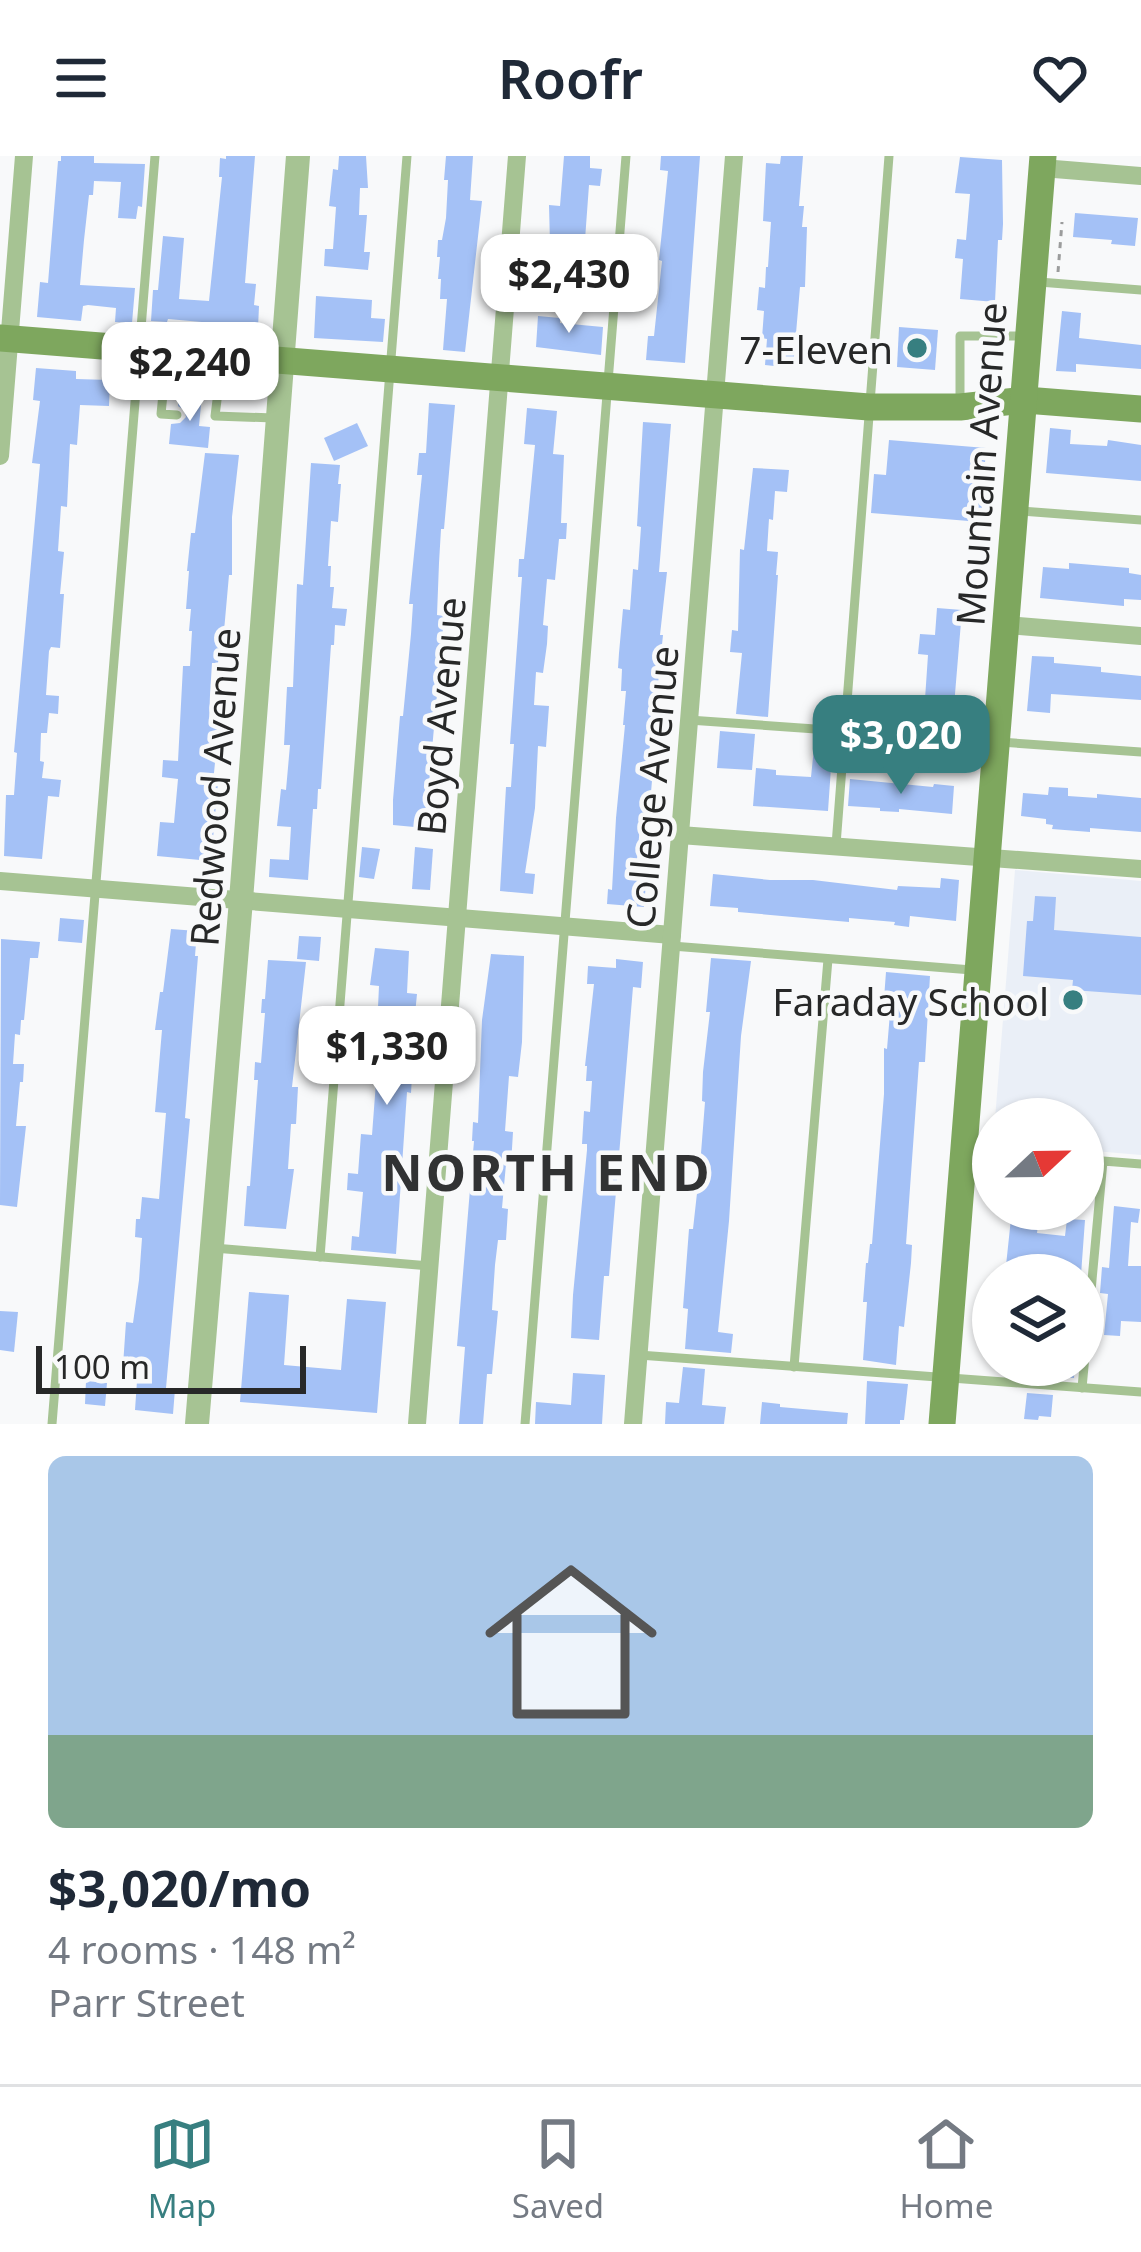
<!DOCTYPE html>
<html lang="en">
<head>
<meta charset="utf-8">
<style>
	body { margin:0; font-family:"Noto Sans",sans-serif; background:#f6f6f7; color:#1f2937; height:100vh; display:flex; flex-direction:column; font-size:45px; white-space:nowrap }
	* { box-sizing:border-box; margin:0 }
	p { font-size:39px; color:#747a83 }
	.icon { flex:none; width:66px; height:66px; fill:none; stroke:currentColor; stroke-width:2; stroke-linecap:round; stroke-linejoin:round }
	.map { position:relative; height:1268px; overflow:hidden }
	.sheet { display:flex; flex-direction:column; background:#fff; flex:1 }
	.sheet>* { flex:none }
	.needle { width:78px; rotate:68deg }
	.fabs { position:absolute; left:972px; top:942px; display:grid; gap:24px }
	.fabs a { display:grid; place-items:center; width:132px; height:132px; border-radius:50%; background:#fff; box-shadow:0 3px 9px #0004; font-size:60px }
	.scale { position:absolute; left:36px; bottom:30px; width:270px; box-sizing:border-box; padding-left:12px; border:6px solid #272828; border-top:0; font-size:33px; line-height:42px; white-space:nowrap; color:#272828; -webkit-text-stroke:9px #f8f9fa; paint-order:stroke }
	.price { position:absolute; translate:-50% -102px; padding:0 27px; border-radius:24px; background:#fff; color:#222; font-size:39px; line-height:78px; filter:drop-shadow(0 3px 6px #0008) }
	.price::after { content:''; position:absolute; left:50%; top:72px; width:36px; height:27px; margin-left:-18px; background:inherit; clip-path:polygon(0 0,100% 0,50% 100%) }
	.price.selected { background:#377f80; color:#fff }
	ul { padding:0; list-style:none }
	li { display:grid; align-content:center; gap:24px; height:636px; padding:0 48px }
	li span { display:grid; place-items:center; height:372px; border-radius:18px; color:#555 }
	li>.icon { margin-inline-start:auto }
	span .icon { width:216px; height:216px; fill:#fffc; stroke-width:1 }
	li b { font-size:51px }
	header { display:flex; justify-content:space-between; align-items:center; height:156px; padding:0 48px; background:#fff; font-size:54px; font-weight:600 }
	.dock { display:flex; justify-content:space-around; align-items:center; height:168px; border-top:3px solid #e0e1e3; background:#fff; font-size:33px; color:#747a83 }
	.dock a { display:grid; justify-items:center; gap:6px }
	.dock .selected { color:#377f80 }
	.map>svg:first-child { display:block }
	.built { fill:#eaeff7 }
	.building { fill:#a4c1f6 }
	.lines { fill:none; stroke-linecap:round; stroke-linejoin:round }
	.path { stroke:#9b9c9c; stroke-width:3; stroke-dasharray:6 6; stroke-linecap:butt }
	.service { stroke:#a6c393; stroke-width:9 }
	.minor { stroke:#a6c393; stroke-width:18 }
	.tertiary { stroke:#a6c393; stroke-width:24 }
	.secondary { stroke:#7ea75e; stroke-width:27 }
	.poi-dot { fill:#377f80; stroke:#f8f9fa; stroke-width:4.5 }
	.labels { text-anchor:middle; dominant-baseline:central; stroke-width:9; stroke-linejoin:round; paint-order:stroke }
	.poi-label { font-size:39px; fill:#272828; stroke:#f8f9fa; text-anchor:end }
	.street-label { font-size:39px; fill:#272828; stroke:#f8f9fa }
	.district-label { font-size:51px; font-weight:bold; letter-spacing:3px; fill:#313233; stroke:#f8f9fa }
</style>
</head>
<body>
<header><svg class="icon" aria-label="menu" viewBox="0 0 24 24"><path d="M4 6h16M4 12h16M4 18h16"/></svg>Roofr<svg class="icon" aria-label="heart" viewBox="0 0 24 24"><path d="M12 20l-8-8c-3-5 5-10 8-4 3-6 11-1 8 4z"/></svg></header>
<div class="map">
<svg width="1141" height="1268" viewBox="0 0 1141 1268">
	<rect width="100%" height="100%" fill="#f8f9fa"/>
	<!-- built -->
	<polygon class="built" points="1015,714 1141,725 1141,999 1083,994 1083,963 995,963"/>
	<!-- building -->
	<g class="building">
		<polygon points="61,0 94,0 94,7 145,8 142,51 138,50 136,63 118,62 121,26 94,25 93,39 89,39 84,84 80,129 135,132 132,167 115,166 116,152 88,149 83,150 81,165 37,161 40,126 48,127 58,5 61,5"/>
		<polygon points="226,0 255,0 245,127 256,128 254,149 259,150 258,172 254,177 212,173 213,167 168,163 167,166 151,165 153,134 158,134 163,80 184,82 179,143 209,145 222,21 219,21 220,2 226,3"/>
		<polygon points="339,0 366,0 368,32 360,32 359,59 367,59 364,96 370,96 368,114 324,110 325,93 333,93 336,51 329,50 333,13 338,14"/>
		<polygon points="446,0 473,0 470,44 482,45 465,196 443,194 447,143 440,143 441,123 438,123 440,101 437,101 438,84 442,84 446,62 448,24 444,24"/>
		<polygon points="564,0 590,0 590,12 602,13 600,30 589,29 583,111 578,111 576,137 552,135 556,88 550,88 549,49 560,50"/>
		<polygon points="661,0 700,0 685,207 646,204 648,180 654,180 662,105 659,104 668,15 660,14"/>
		<polygon points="781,0 803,0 799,50 804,50 802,71 807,71 805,131 800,131 793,212 765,209 767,183 762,182 764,155 757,154 759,131 765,132 766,111 768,111 771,66 763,65 766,7 780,8"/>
		<polygon points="960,1 1002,4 1003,68 1002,84 998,84 995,146 960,143 963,103 955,102 957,83 966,84 970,38 955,37"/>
		<polygon points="1075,57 1138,62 1135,90 1111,88 1112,84 1073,81"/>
		<polygon points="316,140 372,144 371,162 385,163 383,186 314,182"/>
		<polygon points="1062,155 1081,157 1079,182 1141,189 1141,213 1076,208 1076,216 1056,215"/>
		<polygon points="538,160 560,162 560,167 603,171 601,199 536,191"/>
		<polygon points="899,171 938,174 935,214 897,211"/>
		<polygon points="36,212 76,215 76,223 110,224 109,250 80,249 77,289 70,288 67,351 61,350 58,395 64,396 60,438 64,438 60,492 51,491 49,495 46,539 59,540 58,558 49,557 47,577 41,577 40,605 44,606 42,622 61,624 59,641 48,640 42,703 4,700 6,639 14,639 17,597 14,596 40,308 32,307 40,245 33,244"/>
		<polygon points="179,238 202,239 199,270 210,271 208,292 169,288 171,268 180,267 186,261 184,254 178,250"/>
		<polygon points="429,247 455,249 444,373 441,373 439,407 437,459 444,460 425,672 393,669 393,644 400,560 403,560 411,478 413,448 409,448 422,319 417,319 419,297 426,297"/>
		<polygon points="527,252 557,255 553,298 564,299 561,367 567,367 566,383 559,383 555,424 547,423 543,469 548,470 547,488 543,517 536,516 534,549 549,550 546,591 538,590 535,652 525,717 535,718 533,738 500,735 506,631 511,631 514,588 510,588 522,421 518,421 519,403 524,403 526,383 535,289 524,288"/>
		<polygon points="643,266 671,268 659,416 667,416 660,479 663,479 657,538 654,538 649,600 654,601 649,660 641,659 637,703 637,710 643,711 642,726 646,727 644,751 607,748 608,733 612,734 616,662 625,569 623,569 626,535 621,535 622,513 618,512 619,497 623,453 630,454 633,413 638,414 641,371 637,370"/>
		<polygon points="357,267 368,290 334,305 324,282"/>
		<polygon points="1050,272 1071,274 1070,288 1107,290 1108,284 1141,289 1141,325 1046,317"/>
		<polygon points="889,284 986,292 981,366 871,357 874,318 886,319"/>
		<polygon points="205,297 239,299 232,361 232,419 229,419 224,475 221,475 218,507 212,507 210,539 209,565 219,566 213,627 218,627 211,705 157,700 160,666 174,667 178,623 162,621 163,604 178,605 183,510 190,510 192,475 189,475 191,453 186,453 189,415 187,415 191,377 195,377"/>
		<polygon points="311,307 340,309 338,328 341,328 338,366 331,365 328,410 331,410 330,431 334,431 332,452 347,453 345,470 335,469 334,489 331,489 321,633 318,633 317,653 313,653 308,724 269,721 270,703 289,704 291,671 277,670 281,633 286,634 290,589 284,589 287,531 293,531 297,428 303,429"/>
		<polygon points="753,312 789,314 787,336 775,335 773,364 769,363 767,395 778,396 776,419 778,419 768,561 736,558 742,497 730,496 732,474 738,475 740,393 744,394"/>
		<polygon points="1069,407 1129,412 1129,417 1141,419 1141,444 1124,443 1124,450 1040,442 1043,411 1069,413"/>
		<polygon points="937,452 962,454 952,574 918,571 920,543 925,543 928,499 918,498 920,478 935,479"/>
		<polygon points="1032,500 1054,501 1054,507 1101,511 1101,516 1141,520 1141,544 1051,538 1050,557 1027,555"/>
		<polygon points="720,575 755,578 752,614 717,612"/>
		<polygon points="815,582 833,583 828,655 753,650 756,612 776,614 776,619 811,621"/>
		<polygon points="850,623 933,631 934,628 954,630 952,658 899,653 899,656 880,655 880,652 848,650"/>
		<polygon points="1049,631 1068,632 1068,640 1097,642 1097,638 1141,642 1141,676 1090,672 1090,676 1052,673 1053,669 1046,668 1046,663 1021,660 1023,637 1048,639"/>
		<polygon points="362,691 380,693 374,723 359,721"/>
		<polygon points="415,691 433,693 430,734 412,733"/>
		<polygon points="713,718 770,724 813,724 897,734 898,730 940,732 941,722 959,724 956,765 910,760 909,771 894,769 895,766 849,762 849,766 738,756 738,752 710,750"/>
		<polygon points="1035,740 1056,741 1054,774 1141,781 1141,839 1072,834 1073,824 1023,820 1027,765 1033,765"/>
		<polygon points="60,762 84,764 82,787 58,785"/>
		<polygon points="171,773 197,775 195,800 198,800 185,962 190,963 166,1232 175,1233 173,1258 135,1254 137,1225 122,1224 126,1166 133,1167 139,1124 142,1082 135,1081 136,1063 140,1063 142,1041 159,1043 166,957 155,956 162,874 155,874 160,836 163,836"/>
		<polygon points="299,780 321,781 319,805 297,803"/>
		<polygon points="1,783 40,786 38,802 30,802 24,864 21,864 20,879 15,878 13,908 24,908 23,926 20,926 16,970 26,970 17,1051 0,1049"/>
		<polygon points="375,792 409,795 407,837 417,838 409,919 412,920 411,937 407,936 396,1098 351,1094 352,1080 359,1081 363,1036 347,1034 348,1017 358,1018 361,978 372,979 380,873 377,873 379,830 370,829"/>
		<polygon points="491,798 524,800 522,886 518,921 509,920 505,975 513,976 511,1009 506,1008 502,1052 508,1053 506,1084 498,1084 495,1109 492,1154 498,1155 492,1218 487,1218 483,1268 459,1268 465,1191 457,1190 474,985 472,985 473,966 478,967 482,864"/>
		<polygon points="711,802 751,805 741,880 729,1065 718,1176 733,1178 731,1197 685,1193 688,1153 683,1152 689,1073 693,1073 700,1010 705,946 702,945 703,916 710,856 706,856"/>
		<polygon points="616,803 643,806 641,832 633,831 609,1120 604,1120 599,1184 571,1182 573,1139 587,994 587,988 582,988 584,955 590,956 592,925 586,925 587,910 585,910 594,828 587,828 588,810 616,812"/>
		<polygon points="268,804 306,806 292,931 298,931 296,968 291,968 288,1013 294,1013 286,1073 244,1070 247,1030 250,1030 258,924 254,924 255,906 261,907 265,857 261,857 262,843 265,843"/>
		<polygon points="886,816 930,820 925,906 919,906 906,1088 912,1089 911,1107 904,1171 899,1170 896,1209 863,1204 867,1146 863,1146 866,1107 868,1107 870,1088 872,1088 884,938 884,892 887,893 890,857 883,856"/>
		<polygon points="1114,1050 1140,1053 1138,1067 1131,1066 1128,1110 1141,1110 1141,1166 1121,1165 1120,1180 1104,1179 1108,1138 1100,1137 1102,1111 1109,1112"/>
		<polygon points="1012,1053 1040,1053 1037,1077 1065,1080 1067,1063 1085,1064 1081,1119 1005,1119"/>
		<polygon points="249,1136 289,1139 284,1209 341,1214 347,1143 386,1146 377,1257 240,1246"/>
		<polygon points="0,1155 18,1156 14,1196 0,1194"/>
		<polygon points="1016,1209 1075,1209 1074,1222 1016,1218"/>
		<polygon points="683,1211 705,1213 702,1249 726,1251 724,1268 665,1268 666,1246 679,1247"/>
		<polygon points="573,1217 605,1219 602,1268 535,1268 536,1246 571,1249"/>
		<polygon points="86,1225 107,1227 105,1250 85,1248"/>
		<polygon points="867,1225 908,1228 904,1264 900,1264 900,1268 865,1268"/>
		<polygon points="1027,1237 1053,1239 1051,1261 1039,1260 1038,1264 1024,1263"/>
		<polygon points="762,1246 780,1248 780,1251 848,1257 847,1268 760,1268"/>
	</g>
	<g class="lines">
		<!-- path -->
		<polyline class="path" points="1058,116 1062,66"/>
		<!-- service -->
		<g class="service">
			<polyline points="1039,126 1141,134"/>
			<polyline points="222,204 215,260 274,262"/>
			<polyline points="137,226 219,231"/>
			<polyline points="164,228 161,258 177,259"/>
			<polyline points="960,249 960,180 1024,180"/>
			<polyline points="1021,355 1141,364"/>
			<polyline points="689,564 1141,596"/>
			<polyline points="836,689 889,0"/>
			<polyline points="672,790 972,814"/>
			<polyline points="214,1092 430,1110"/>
			<polyline points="320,1101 407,0"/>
			<polyline points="639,1199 1141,1236"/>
			<polyline points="794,1211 828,803"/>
			<polyline points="1082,1232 1103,1005 1141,1008"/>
			<polyline points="52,1268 155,0"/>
			<polyline points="525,1268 626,0"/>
		</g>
		<!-- minor -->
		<g class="minor">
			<polyline points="1042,12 1141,20"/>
			<polyline points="0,300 24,0"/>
			<polyline points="1007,469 1141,480"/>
			<polyline points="680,679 1141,713"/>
			<polyline points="0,725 672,779"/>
			<polyline points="417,1268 517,0"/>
			<polyline points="633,1268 734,0"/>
		</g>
		<!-- tertiary -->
		<polyline class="tertiary" points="197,1268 241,744 298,0"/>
		<!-- secondary -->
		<g class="secondary">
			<polyline points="0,182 869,251 960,251 1025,244 1141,253"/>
			<polyline points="942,1268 1043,0"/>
		</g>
	</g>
	<!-- markers -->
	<g class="poi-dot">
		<circle cx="917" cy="192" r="12"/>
		<circle cx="1073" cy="844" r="12"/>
	</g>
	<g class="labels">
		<!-- poi labels -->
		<g class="poi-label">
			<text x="893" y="192">7-Eleven</text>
			<text x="1049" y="844">Faraday School</text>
		</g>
		<!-- street labels -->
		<g class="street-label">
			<text transform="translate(980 308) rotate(-86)">Mountain Avenue</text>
			<text transform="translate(440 560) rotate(-85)">Boyd Avenue</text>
			<text transform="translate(214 631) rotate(-86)">Redwood Avenue</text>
			<text transform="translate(651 631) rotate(-85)">College Avenue</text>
		</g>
		<!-- district labels -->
		<g class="district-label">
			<text x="547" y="1015">NORTH END</text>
		</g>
	</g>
</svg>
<div class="fabs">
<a><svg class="needle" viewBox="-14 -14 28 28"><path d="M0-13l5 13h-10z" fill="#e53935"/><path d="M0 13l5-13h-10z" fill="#747a83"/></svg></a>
<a><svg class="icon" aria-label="layers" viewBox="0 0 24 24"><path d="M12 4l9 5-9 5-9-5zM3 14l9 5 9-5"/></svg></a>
</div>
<div class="scale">100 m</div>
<b class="price" style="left:569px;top:180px">$2,430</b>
<b class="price" style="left:190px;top:268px">$2,240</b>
<b class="price selected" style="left:901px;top:641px">$3,020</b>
<b class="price" style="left:387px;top:952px">$1,330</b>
</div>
<section class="sheet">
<ul>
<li><span style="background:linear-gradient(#a9c7e8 75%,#7fa58c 0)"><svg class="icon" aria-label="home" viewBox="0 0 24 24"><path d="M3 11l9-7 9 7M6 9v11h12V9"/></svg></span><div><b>$3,020/mo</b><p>4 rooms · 148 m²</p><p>Parr Street</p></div></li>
</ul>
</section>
<nav class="dock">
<a class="selected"><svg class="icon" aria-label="map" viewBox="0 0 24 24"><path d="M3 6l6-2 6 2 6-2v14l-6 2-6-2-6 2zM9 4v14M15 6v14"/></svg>Map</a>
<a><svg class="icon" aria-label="saved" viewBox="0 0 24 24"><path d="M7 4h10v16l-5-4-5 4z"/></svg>Saved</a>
<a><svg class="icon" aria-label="home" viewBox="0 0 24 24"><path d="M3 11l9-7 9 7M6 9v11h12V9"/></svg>Home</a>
</nav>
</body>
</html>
